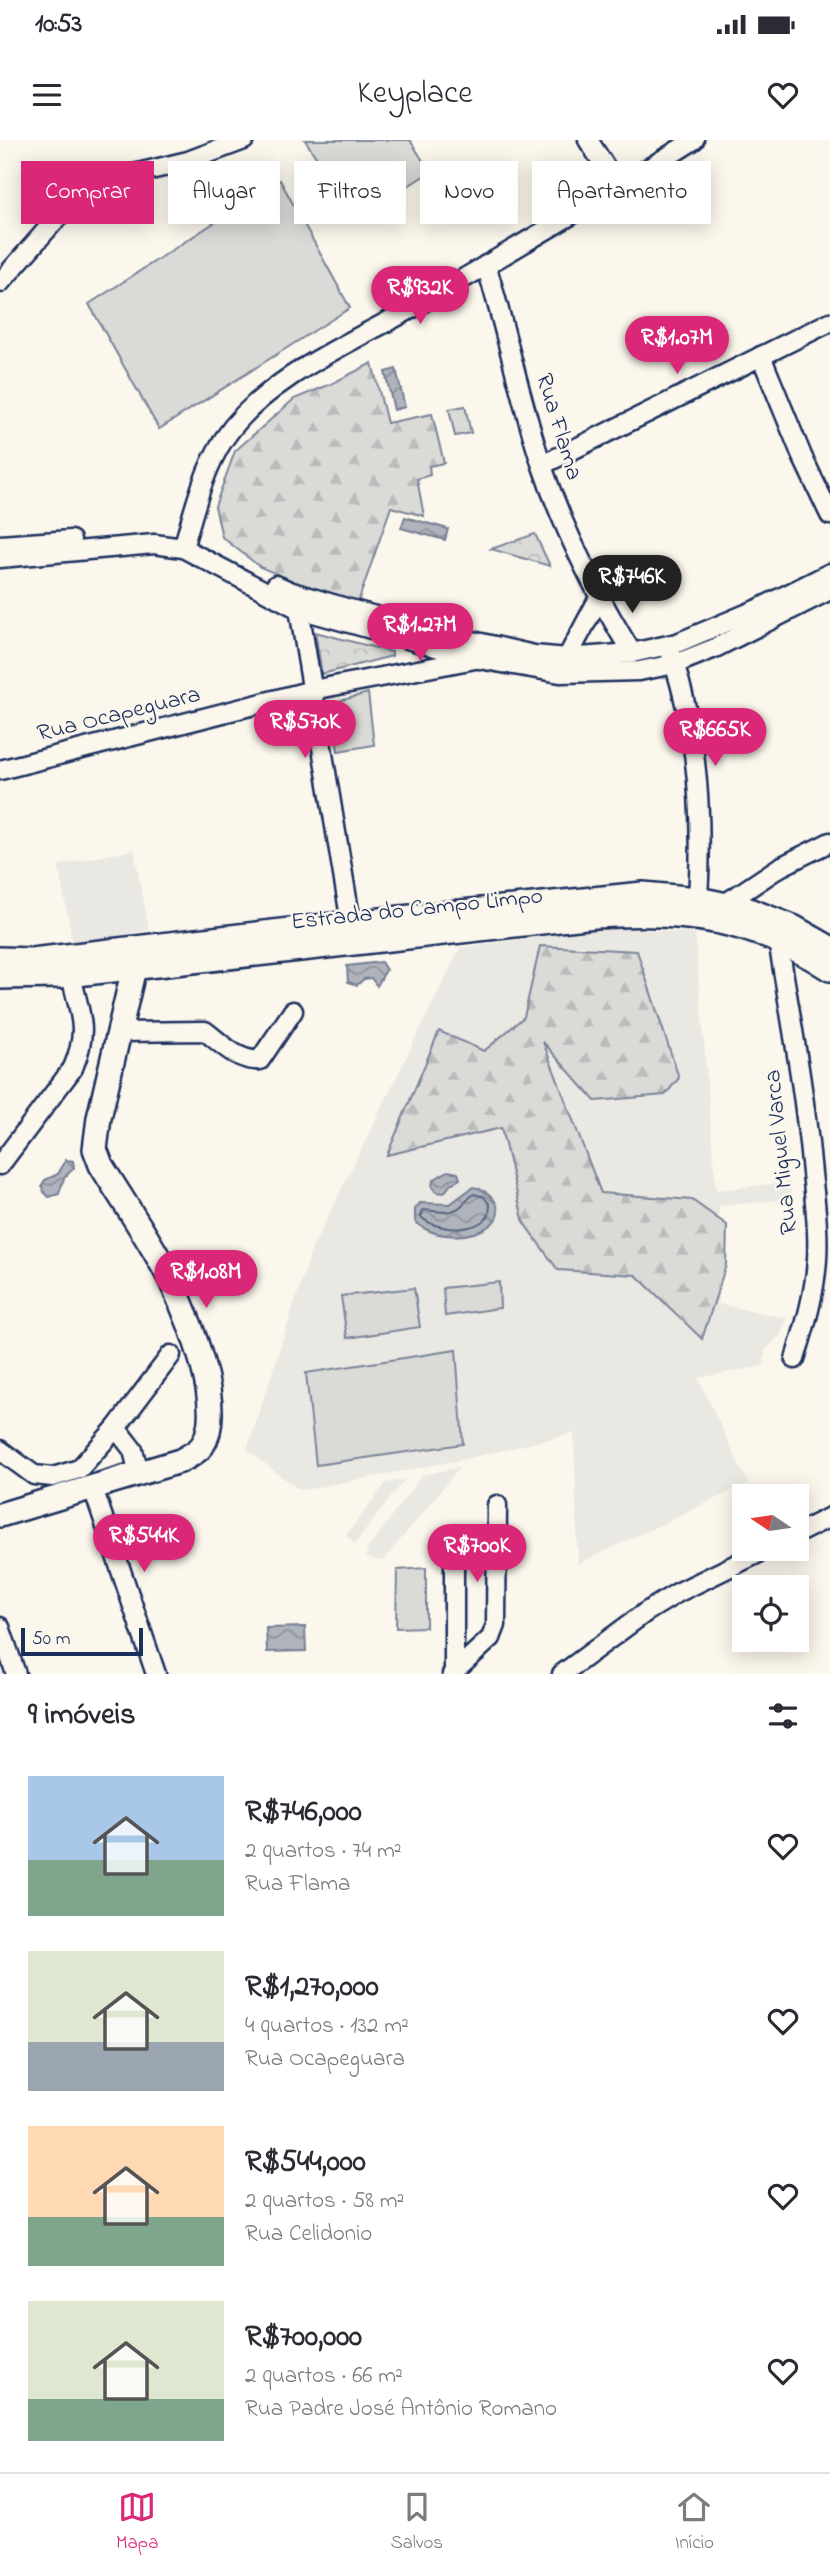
<!DOCTYPE html>
<html lang="pt">
<head>
<meta charset="utf-8">
<style>
	body { margin:0; font-family:"Indie Flower",sans-serif; background:#f2f2f3; color:#2b2b33; height:100vh; display:flex; flex-direction:column; font-size:26px; white-space:nowrap }
	* { box-sizing:border-box; margin:0 }
	p { font-size:23px; color:#7c7c81 }
	.icon { flex:none; width:38px; height:38px; fill:none; stroke:currentColor; stroke-width:2; stroke-linecap:round; stroke-linejoin:round }
	.map { position:relative; height:1534px; overflow:hidden }
	.details { display:flex; flex-direction:column; background:#fff; flex:1 }
	.details>* { flex:none }
	.banner { position:absolute; left:21px; top:21px; width:789px; height:63px; display:flex; gap:14px }
	.needle { width:46px; rotate:283deg }
	.buttons { position:absolute; left:732px; top:1344px; display:grid; gap:14px }
	.buttons a { display:grid; place-items:center; width:77px; height:77px; border-radius:0px; background:#fff; box-shadow:0 4px 18px #0003; font-size:35px }
	.scale { position:absolute; left:21px; bottom:18px; width:122px; box-sizing:border-box; padding-left:7px; border:4px solid #1b2f5e; border-top:0; font-size:19px; line-height:24px; white-space:nowrap; color:#1b2f5e; -webkit-text-stroke:5px #fbf7ec; paint-order:stroke }
	.price { position:absolute; translate:-50% -60px; padding:0 16px; border-radius:24px; background:#db2777; color:#fff; font-size:23px; line-height:46px; filter:drop-shadow(0 2px 4px #0008) }
	.price::after { content:''; position:absolute; left:50%; top:42px; width:21px; height:16px; margin-left:-10px; background:inherit; clip-path:polygon(0 0,100% 0,50% 100%) }
	.price.active { background:#222; color:#fff }
	ul { padding:0; list-style:none }
	li { display:flex; align-items:center; gap:21px; height:175px; padding:0 28px }
	li span { display:grid; place-items:center; flex:none; width:196px; height:140px; border-radius:0px; color:#555 }
	li>.icon { margin-inline-start:auto }
	span .icon { width:84px; height:84px; fill:#fffc; stroke-width:1 }
	li b { font-size:30px }
	h2 { display:flex; justify-content:space-between; align-items:center; height:84px; padding:0 28px; font-size:30px }
	.pill { padding:0 24px; border-radius:0px; background:#fff; box-shadow:0 4px 18px #0003; font-size:24px; line-height:63px }
	.pill.active { background:#db2777; color:#fff }
	.status { display:flex; justify-content:space-between; align-items:center; height:49px; padding:0 35px; background:#fff; direction:ltr }
	.status svg { height:19px; fill:currentColor }
	header { display:flex; justify-content:space-between; align-items:center; height:91px; padding:0 28px; background:#fff; font-size:32px; font-weight:600 }
	.menu { display:flex; justify-content:space-around; align-items:center; height:98px; border-top:2px solid #e1e1e2; background:#fff; font-size:19px; color:#7c7c81 }
	.menu a { display:grid; justify-items:center; gap:4px }
	.menu .active { color:#db2777 }
	.map>svg:first-child { display:block }
	.built { fill:#eae8e2 }
	.green { fill:#dadad7; stroke:#7a849a; stroke-width:2 }
	.forest { fill:url(#forest-firs); stroke:#7a849a; stroke-width:2 }
	.park { fill:url(#park-crowns); stroke:#7a849a; stroke-width:2 }
	.water { fill:url(#water-waves); stroke:#747e96; stroke-width:2 }
	.lines { fill:none; stroke-linecap:round; stroke-linejoin:round }
	.shore { stroke:#566483; stroke-width:2 }
	.minor-casing { stroke:#1b2f5e; stroke-width:23 }
	.major-casing { stroke:#1b2f5e; stroke-width:28 }
	.minor { stroke:#fbf7ec; stroke-width:18 }
	.major { stroke:#fbf7ec; stroke-width:23 }
	.labels { text-anchor:middle; dominant-baseline:central; stroke-width:5; stroke-linejoin:round; paint-order:stroke }
	.street-label { font-size:24px; fill:#1b2f5e; stroke:#fbf7ec }
</style>
</head>
<body>
<div class="status"><b>10:53</b><svg viewBox="0 0 49 12"><path d="M0 12V9h3v3zM5 12V6h3v6zM10 12V3h3v9zM15 12V0h3v12zM26 1h20v11H26zM47 4h2v5h-2z"/></svg></div>
<header><svg class="icon" aria-label="menu" viewBox="0 0 24 24"><path d="M4 6h16M4 12h16M4 18h16"/></svg>Keyplace<svg class="icon" aria-label="heart" viewBox="0 0 24 24"><path d="M12 20l-8-8c-3-5 5-10 8-4 3-6 11-1 8 4z"/></svg></header>
<div class="map">
<svg width="830" height="1534" viewBox="0 0 830 1534">
	<defs>
		<pattern id="forest-firs" width="22" height="20" patternUnits="userSpaceOnUse" patternTransform="scale(1.75)"><rect width="22" height="20" fill="#dadad7"/><path d="M5 1l3.5 6h-7zM16 11l3.5 6h-7z" fill="#babbbb"/></pattern>
		<pattern id="park-crowns" width="20" height="18" patternUnits="userSpaceOnUse" patternTransform="scale(1.75)"><rect width="20" height="18" fill="#dadad7"/><path d="M2 6a3 3 0 1 1 6 0M12 15a3 3 0 1 1 6 0" fill="none" stroke="#babbbb"/></pattern>
		<pattern id="water-waves" width="16" height="10" patternUnits="userSpaceOnUse" patternTransform="scale(1.75)"><rect width="16" height="10" fill="#afb3bb"/><path d="M0 5q4-4 8 0t8 0" fill="none" stroke="#8e929b"/></pattern>
	</defs>
	<rect width="100%" height="100%" fill="#fbf7ec"/>
	<filter id="ink" filterUnits="userSpaceOnUse"><feTurbulence type="fractalNoise" baseFrequency=".0143" numOctaves="2"/><feDisplacementMap in="SourceGraphic" scale="14" xChannelSelector="R" yChannelSelector="G"/><feConvolveMatrix kernelMatrix="1 2 1 2 8 2 1 2 1" color-interpolation-filters="sRGB"/></filter>
	<g filter="url(#ink)">
		<!-- built -->
		<g class="built">
			<polygon points="134,710 149,790 73,803 58,725"/>
			<polygon points="603,787 695,793 716,1050 790,1042 792,1059 719,1066 718,1164 787,1178 780,1196 765,1210 764,1226 698,1238 748,1343 578,1424 574,1293 461,1320 304,1350 297,1348 247,1310 312,1109 460,808"/>
			<polygon points="460,1327 383,1421 366,1417 367,1410 422,1335"/>
			<polygon points="405,1339 355,1404 346,1395 386,1343"/>
		</g>
		<!-- green -->
		<g class="green">
			<polygon points="305,0 410,0 430,32 356,79"/>
			<polygon points="280,40 350,168 159,289 89,164"/>
			<polygon points="465,266 471,293 455,296 449,269"/>
			<polygon points="368,553 374,605 338,611 332,563"/>
			<polygon points="499,1142 500,1168 445,1176 443,1148"/>
			<polygon points="414,1148 420,1187 347,1198 341,1156"/>
			<polygon points="456,1210 463,1304 316,1325 306,1233"/>
			<polygon points="426,1428 426,1487 396,1488 397,1430"/>
		</g>
		<!-- forest -->
		<g class="forest">
			<polygon points="372,223 387,283 432,274 444,323 429,326 430,335 417,339 424,376 391,367 356,468 260,427 222,397 215,366 235,311 294,259 331,244"/>
			<polygon points="540,806 637,811 679,938 665,955 595,961 543,902 601,1053 692,1060 727,1085 726,1125 702,1199 636,1135 558,1130 524,1083 501,988 387,1015 439,891 484,911 524,877"/>
		</g>
		<!-- park -->
		<g class="park">
			<polygon points="535,394 550,426 491,409"/>
			<polygon points="315,492 392,512 392,516 322,534"/>
		</g>
		<!-- water -->
		<g class="water">
			<polygon points="396,229 405,267 394,270 385,232"/>
			<polygon points="405,377 448,389 445,400 401,388"/>
			<polygon points="381,822 386,830 377,846 371,838 364,839 357,845 348,842 347,826"/>
			<polygon points="66,1020 73,1021 74,1028 64,1038 59,1054 49,1057 44,1052 42,1045 45,1040 58,1034"/>
			<polygon points="448,1031 458,1033 460,1039 451,1044 444,1053 436,1052 432,1047 433,1040"/>
			<path d="M 473,1047 C 492,1050 509,1072 489,1086 C 469,1100 432,1099 415,1081 L 415,1069 L 420,1063 L 450,1064 Z"/>
			<polygon points="305,1487 306,1511 267,1512 266,1488"/>
		</g>
		<g class="lines">
			<!-- shore -->
			<path class="shore" d="M 474,1054 L 484,1057 L 490,1065 L 489,1075 C 476,1093 437,1092 421,1077 L 423,1070 C 436,1071 449,1075 460,1067 C 465,1063 468,1058 474,1054 Z"/>
			<defs>
				<g id="minor">
					<polyline points="588,0 619,48"/>
					<path d="M 486,125 C 507,192 520,260 542,326 C 564,391 596,454 632,513"/>
					<polyline points="0,143 64,70 85,51 117,38 188,21 244,0"/>
					<polyline points="761,216 802,316 830,375"/>
					<polyline points="542,325 830,182"/>
					<polyline points="0,405 71,400"/>
					<path d="M 183,408 C 194,371 203,331 224,299 C 265,237 357,200 420,164 C 512,110 604,57 694,0"/>
					<polyline points="0,418 154,404 183,408 299,469 479,519 560,533 639,531 675,524 715,508 830,450"/>
					<polyline points="276,445 292,452 346,468 442,494 534,515 567,518 632,513 677,503 760,468 830,433"/>
					<polyline points="299,458 299,469 351,783"/>
					<path d="M 671,514 C 698,592 703,677 698,759"/>
					<polyline points="567,518 599,458"/>
					<polyline points="0,630 313,550 475,519"/>
					<polyline points="723,765 780,727 830,702"/>
					<path d="M 778,800 C 790,874 804,948 811,1023 C 814,1055 819,1087 817,1119 C 815,1154 805,1186 795,1219"/>
					<path d="M 119,892 L 205,891 C 221,903 238,922 260,920 L 293,871"/>
					<path d="M 0,1025 L 73,928 C 90,887 79,875 71,834"/>
					<polyline points="116,1288 133,1310 139,1334"/>
					<polyline points="0,1310 34,1335 53,1337 79,1329 116,1288 171,1215"/>
					<polyline points="93,1348 156,1534"/>
					<polyline points="796,1394 830,1377"/>
					<polyline points="454,1420 454,1532"/>
					<polyline points="0,1487 16,1534"/>
					<polyline points="452,1534 491,1498 496,1485 497,1365"/>
					<polyline points="562,1534 646,1472 677,1453 767,1409"/>
				</g>
				<g id="major">
					<polyline points="0,819 32,820 351,783 643,754 698,759 746,769 793,787 830,808"/>
					<path d="M 0,837 L 59,836 L 595,776 C 685,770 753,779 830,829"/>
					<path d="M 0,1375 L 180,1321 C 188,1317 196,1313 202,1306 C 227,1269 188,1177 171,1141 C 151,1101 124,1063 101,1025 L 95,1009 L 99,978 L 137,815"/>
				</g>
			</defs>
			<!-- minor casing -->
			<use href="#minor" class="minor-casing"/>
			<!-- major casing -->
			<use href="#major" class="major-casing"/>
			<!-- minor -->
			<use href="#minor" class="minor"/>
			<!-- major -->
			<use href="#major" class="major"/>
		</g>
	</g>
	<g class="labels">
		<!-- street labels -->
		<g class="street-label">
			<text transform="translate(558 287) rotate(73)">Rua Flama</text>
			<text transform="translate(119 575) rotate(-14)">Rua Ocapeguara</text>
			<text transform="translate(417 770) rotate(-6)">Estrada do Campo Limpo</text>
			<text transform="translate(782 1012) rotate(-96)">Rua Miguel Varca</text>
		</g>
	</g>
</svg>
<div class="buttons">
<a><svg class="needle" viewBox="-14 -14 28 28"><path d="M0-13l5 13h-10z" fill="#e53935"/><path d="M0 13l5-13h-10z" fill="#7c7c81"/></svg></a>
<a><svg class="icon" aria-label="locate" viewBox="0 0 24 24"><circle cx="12" cy="12" r="6"/><path d="M12 2v4M12 18v4M2 12h4M18 12h4"/></svg></a>
</div>
<div class="scale">50 m</div>
<b class="price" style="left:420px;top:186px">R$932K</b>
<b class="price" style="left:677px;top:236px">R$1.07M</b>
<b class="price active" style="left:632px;top:475px">R$746K</b>
<b class="price" style="left:420px;top:523px">R$1.27M</b>
<b class="price" style="left:305px;top:620px">R$570K</b>
<b class="price" style="left:715px;top:628px">R$665K</b>
<b class="price" style="left:206px;top:1170px">R$1.08M</b>
<b class="price" style="left:144px;top:1434px">R$544K</b>
<b class="price" style="left:477px;top:1444px">R$700K</b>
<div class="banner">
<a class="pill active">Comprar</a>
<a class="pill">Alugar</a>
<a class="pill">Filtros</a>
<a class="pill">Novo</a>
<a class="pill">Apartamento</a>
</div>
</div>
<section class="details">
<h2>9 imóveis<svg class="icon" aria-label="filters" viewBox="0 0 24 24"><path d="M4 7h16M4 17h16"/><circle cx="9" cy="7" r="2"/><circle cx="15" cy="17" r="2"/></svg></h2>
<ul>
<li><span style="background:linear-gradient(#a9c7e8 60%,#7fa58c 0)"><svg class="icon" aria-label="home" viewBox="0 0 24 24"><path d="M3 11l9-7 9 7M6 9v11h12V9"/></svg></span><div><b>R$746,000</b><p>2 quartos · 74 m²</p><p>Rua Flama</p></div><svg class="icon" aria-label="heart" viewBox="0 0 24 24"><path d="M12 20l-8-8c-3-5 5-10 8-4 3-6 11-1 8 4z"/></svg></li>
<li><span style="background:linear-gradient(#dfe7d0 65%,#9aa5b1 0)"><svg class="icon" aria-label="home" viewBox="0 0 24 24"><path d="M3 11l9-7 9 7M6 9v11h12V9"/></svg></span><div><b>R$1,270,000</b><p>4 quartos · 132 m²</p><p>Rua Ocapeguara</p></div><svg class="icon" aria-label="heart" viewBox="0 0 24 24"><path d="M12 20l-8-8c-3-5 5-10 8-4 3-6 11-1 8 4z"/></svg></li>
<li><span style="background:linear-gradient(#ffd9b3 65%,#7fa58c 0)"><svg class="icon" aria-label="home" viewBox="0 0 24 24"><path d="M3 11l9-7 9 7M6 9v11h12V9"/></svg></span><div><b>R$544,000</b><p>2 quartos · 58 m²</p><p>Rua Celidonio</p></div><svg class="icon" aria-label="heart" viewBox="0 0 24 24"><path d="M12 20l-8-8c-3-5 5-10 8-4 3-6 11-1 8 4z"/></svg></li>
<li><span style="background:linear-gradient(#dfe7d0 70%,#7fa58c 0)"><svg class="icon" aria-label="home" viewBox="0 0 24 24"><path d="M3 11l9-7 9 7M6 9v11h12V9"/></svg></span><div><b>R$700,000</b><p>2 quartos · 66 m²</p><p>Rua Padre José Antônio Romano</p></div><svg class="icon" aria-label="heart" viewBox="0 0 24 24"><path d="M12 20l-8-8c-3-5 5-10 8-4 3-6 11-1 8 4z"/></svg></li>
</ul>
</section>
<nav class="menu">
<a class="active"><svg class="icon" aria-label="map" viewBox="0 0 24 24"><path d="M3 6l6-2 6 2 6-2v14l-6 2-6-2-6 2zM9 4v14M15 6v14"/></svg>Mapa</a>
<a><svg class="icon" aria-label="saved" viewBox="0 0 24 24"><path d="M7 4h10v16l-5-4-5 4z"/></svg>Salvos</a>
<a><svg class="icon" aria-label="home" viewBox="0 0 24 24"><path d="M3 11l9-7 9 7M6 9v11h12V9"/></svg>Início</a>
</nav>
</body>
</html>
